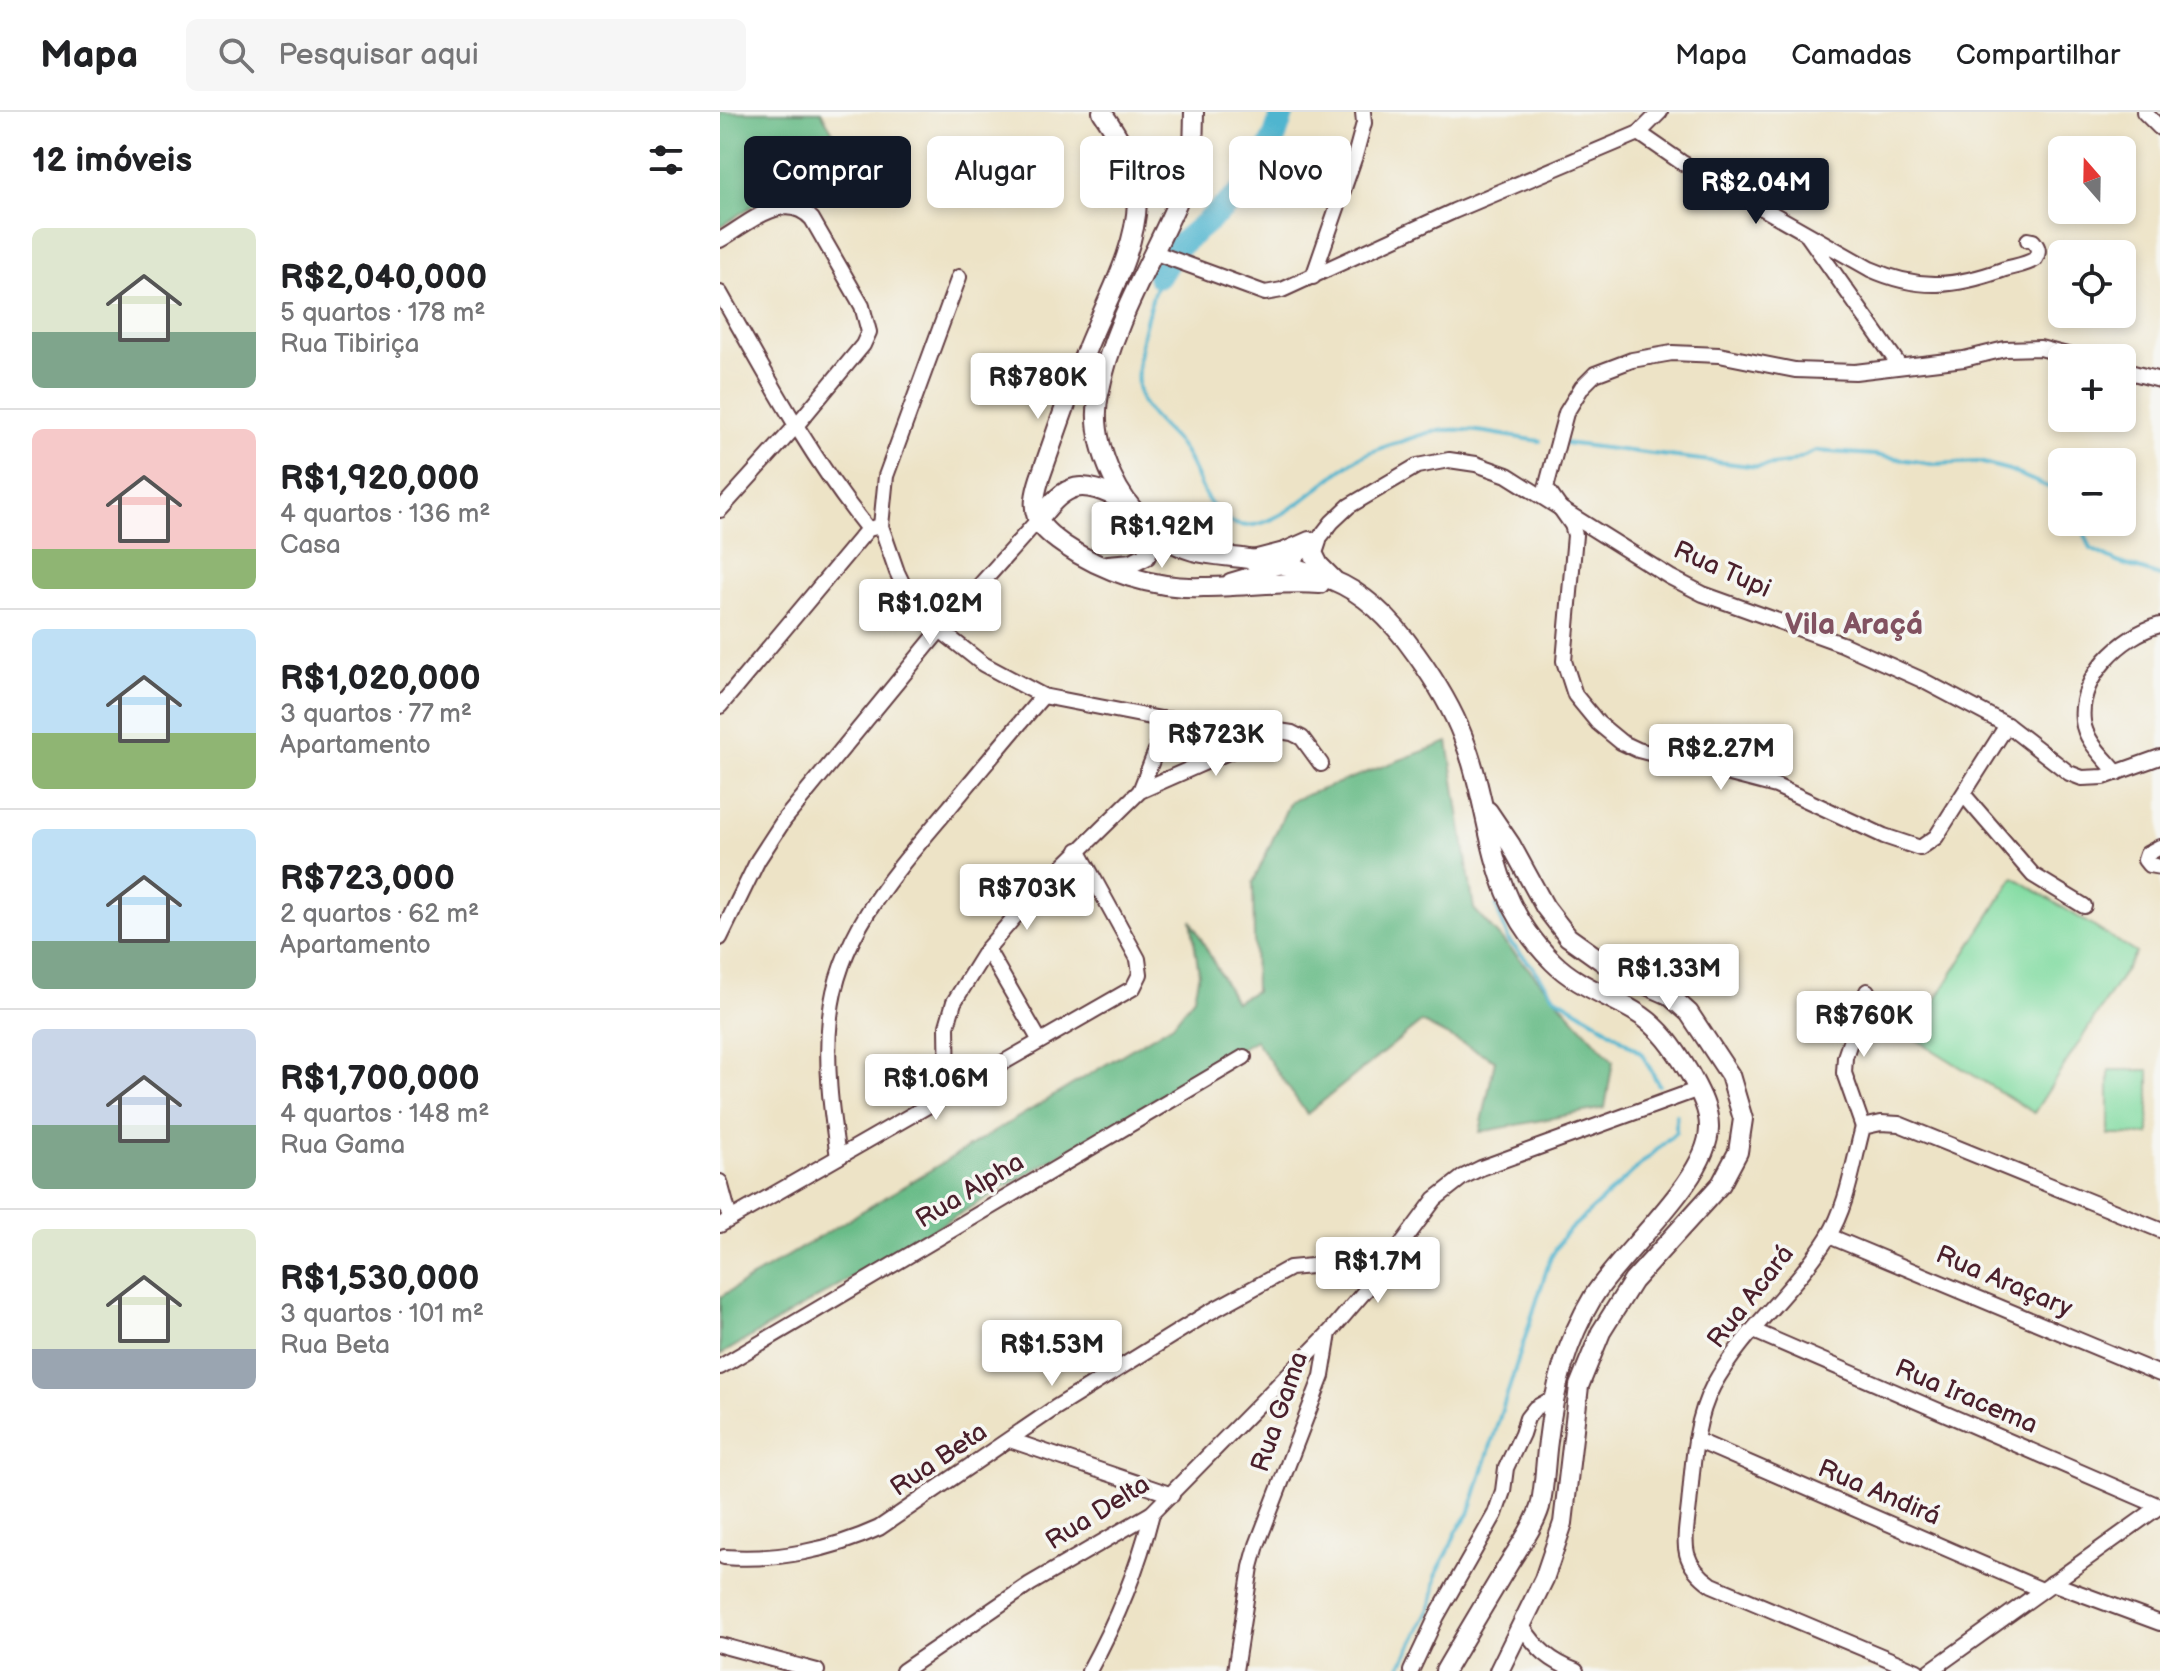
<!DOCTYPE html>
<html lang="pt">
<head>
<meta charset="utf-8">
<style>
	body { margin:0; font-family:"Balsamiq Sans",sans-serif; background:#f6f6f6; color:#202124; height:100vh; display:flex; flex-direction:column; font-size:30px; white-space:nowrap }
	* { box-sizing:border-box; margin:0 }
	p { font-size:26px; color:#757577 }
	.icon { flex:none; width:44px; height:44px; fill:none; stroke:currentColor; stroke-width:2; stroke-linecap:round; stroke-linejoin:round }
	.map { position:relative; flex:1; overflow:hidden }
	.details { display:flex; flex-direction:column; background:#fff; width:720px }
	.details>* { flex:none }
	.banner { position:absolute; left:24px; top:24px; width:760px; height:72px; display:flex; gap:16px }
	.needle { width:52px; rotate:340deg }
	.buttons { position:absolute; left:1328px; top:24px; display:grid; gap:16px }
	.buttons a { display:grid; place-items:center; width:88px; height:88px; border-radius:12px; background:#fff; box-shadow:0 4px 12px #0003; font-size:40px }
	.price { position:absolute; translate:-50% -68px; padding:0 18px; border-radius:8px; background:#fff; color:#222; font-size:26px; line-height:52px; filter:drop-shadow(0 2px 4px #0008) }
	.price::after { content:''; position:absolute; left:50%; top:48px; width:24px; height:18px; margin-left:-12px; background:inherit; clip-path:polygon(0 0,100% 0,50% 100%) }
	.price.active { background:#111827; color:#fff }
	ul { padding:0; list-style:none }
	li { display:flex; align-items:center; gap:24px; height:200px; padding:0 32px }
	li+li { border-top:2px solid #e0e0e0 }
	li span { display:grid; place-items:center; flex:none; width:224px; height:160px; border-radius:12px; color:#555 }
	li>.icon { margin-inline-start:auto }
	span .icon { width:96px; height:96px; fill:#fffc; stroke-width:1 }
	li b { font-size:34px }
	h2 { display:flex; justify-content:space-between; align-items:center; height:96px; padding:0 32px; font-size:34px }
	.chip { padding:0 28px; border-radius:12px; background:#fff; box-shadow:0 4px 12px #0003; font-size:28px; line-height:72px }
	.chip.active { background:#111827; color:#fff }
	header { display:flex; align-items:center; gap:48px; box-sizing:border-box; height:112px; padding:0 40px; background:#fff; border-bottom:2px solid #e0e0e0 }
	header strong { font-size:38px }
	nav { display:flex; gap:44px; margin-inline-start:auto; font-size:28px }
	.search { width:560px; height:72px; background:#f6f6f6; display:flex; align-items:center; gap:20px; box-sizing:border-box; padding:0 28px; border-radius:12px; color:#757577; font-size:30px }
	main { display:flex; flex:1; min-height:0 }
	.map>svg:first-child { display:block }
	.green { fill:#82dca2; stroke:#667e66; stroke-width:2 }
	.forest { fill:#69bc88; stroke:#5a6e5a; stroke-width:2 }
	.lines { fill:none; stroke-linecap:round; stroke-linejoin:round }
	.stream { stroke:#50b5cf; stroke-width:4 }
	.river { stroke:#50b5cf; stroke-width:24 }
	.minor-casing { stroke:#623c42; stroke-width:18 }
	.major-casing { stroke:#623c42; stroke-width:22 }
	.minor { stroke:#fff; stroke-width:14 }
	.major { stroke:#fff; stroke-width:18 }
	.labels { text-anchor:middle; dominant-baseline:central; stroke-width:7; stroke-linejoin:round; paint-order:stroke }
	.street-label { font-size:26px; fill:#4a1f2b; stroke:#f6f6f2 }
	.quarter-label { font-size:30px; font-weight:bold; fill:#825261; stroke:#f6f6f2 }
</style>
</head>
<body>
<header>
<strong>Mapa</strong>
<div class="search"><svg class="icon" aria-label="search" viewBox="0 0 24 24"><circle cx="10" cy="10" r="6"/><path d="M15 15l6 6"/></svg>Pesquisar aqui</div>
<nav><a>Mapa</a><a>Camadas</a><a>Compartilhar</a></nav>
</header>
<main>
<section class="details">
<h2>12 imóveis<svg class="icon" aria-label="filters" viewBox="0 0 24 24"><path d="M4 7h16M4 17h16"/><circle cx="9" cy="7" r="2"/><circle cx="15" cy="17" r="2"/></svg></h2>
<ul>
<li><span style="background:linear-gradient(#dfe7d0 65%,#7fa58c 0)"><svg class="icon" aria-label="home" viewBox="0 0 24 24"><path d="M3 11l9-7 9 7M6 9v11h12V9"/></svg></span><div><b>R$2,040,000</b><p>5 quartos · 178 m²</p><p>Rua Tibiriça</p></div></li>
<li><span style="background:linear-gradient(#f6c9c9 75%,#8fb573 0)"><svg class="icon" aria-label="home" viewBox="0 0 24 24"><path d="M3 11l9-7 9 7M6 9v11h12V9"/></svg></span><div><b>R$1,920,000</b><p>4 quartos · 136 m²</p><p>Casa</p></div></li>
<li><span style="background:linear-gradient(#bfe0f5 65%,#8fb573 0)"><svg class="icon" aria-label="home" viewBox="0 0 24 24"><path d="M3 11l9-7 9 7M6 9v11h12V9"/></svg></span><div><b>R$1,020,000</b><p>3 quartos · 77 m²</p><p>Apartamento</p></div></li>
<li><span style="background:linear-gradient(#bfe0f5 70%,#7fa58c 0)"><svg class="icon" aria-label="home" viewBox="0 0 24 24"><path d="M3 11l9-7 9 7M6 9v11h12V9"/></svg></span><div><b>R$723,000</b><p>2 quartos · 62 m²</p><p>Apartamento</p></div></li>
<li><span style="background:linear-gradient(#c9d6e8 60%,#7fa58c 0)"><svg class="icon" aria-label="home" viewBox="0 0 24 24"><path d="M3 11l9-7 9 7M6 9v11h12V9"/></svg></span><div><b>R$1,700,000</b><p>4 quartos · 148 m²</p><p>Rua Gama</p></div></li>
<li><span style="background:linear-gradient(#dfe7d0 75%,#9aa5b1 0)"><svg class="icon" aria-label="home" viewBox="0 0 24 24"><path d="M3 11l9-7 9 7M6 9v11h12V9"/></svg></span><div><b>R$1,530,000</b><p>3 quartos · 101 m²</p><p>Rua Beta</p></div></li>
</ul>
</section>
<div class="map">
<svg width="1440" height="1559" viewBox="0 0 1440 1559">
	<rect width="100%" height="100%" fill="#f6f6f2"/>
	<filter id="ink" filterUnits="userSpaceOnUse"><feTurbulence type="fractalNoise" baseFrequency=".0125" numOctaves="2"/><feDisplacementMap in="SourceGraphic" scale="16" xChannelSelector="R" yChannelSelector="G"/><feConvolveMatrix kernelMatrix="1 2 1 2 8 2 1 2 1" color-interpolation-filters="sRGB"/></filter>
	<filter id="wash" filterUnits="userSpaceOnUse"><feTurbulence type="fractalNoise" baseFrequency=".006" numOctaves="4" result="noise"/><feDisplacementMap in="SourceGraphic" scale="32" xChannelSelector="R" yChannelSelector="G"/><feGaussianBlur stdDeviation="1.8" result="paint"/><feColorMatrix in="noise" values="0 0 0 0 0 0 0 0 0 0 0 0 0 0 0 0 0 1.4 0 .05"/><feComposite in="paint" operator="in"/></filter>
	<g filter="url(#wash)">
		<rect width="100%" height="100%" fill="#ede3c6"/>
		<!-- green -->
		<g class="green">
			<polygon points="1294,765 1416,841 1314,1001 1192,925"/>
			<rect x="1389" y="958" width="40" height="65"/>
		</g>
		<!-- forest -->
		<g class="forest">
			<polygon points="0,0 101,0 122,35 0,115"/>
			<polygon points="728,630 754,797 893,949 885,996 760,1020 775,948 701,910 587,1002 535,928 0,1243 0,1185 453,912 474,885 479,861 471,808 515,890 535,879 533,771 570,689"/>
		</g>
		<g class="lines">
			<!-- stream -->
			<g class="stream">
				<path d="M 439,164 C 430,192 411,255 420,284 C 426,302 446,317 458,331 C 479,356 479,393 511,410 C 548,429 603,369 632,350 C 645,341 661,336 677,331 C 690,327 704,321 717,319 C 750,314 788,325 820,329"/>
				<polyline points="844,331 1038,355 1068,351 1096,339 1155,343 1212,352 1259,350 1289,358 1337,379 1342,384"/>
				<polyline points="1360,410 1371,437 1397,450 1440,464"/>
				<polyline points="776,794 789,829 813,855 834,884 876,909 922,942 939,973"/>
				<polyline points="678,1559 712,1493 717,1460 728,1440 736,1420 749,1402 830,1147 844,1123 956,1020 956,1003"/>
			</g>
			<!-- river -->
			<polyline class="river" points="439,164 456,136 521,81 539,56 555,24 563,0"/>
		</g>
	</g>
	<g filter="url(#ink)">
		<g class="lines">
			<defs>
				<g id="minor">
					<polyline points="1424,0 1440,16"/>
					<path d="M 919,21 L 961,50 L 1150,157 C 1199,179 1236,175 1285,157 C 1295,154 1306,153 1315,147 C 1320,139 1318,135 1313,129 L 1308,128"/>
					<polyline points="1088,124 1179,253"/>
					<path d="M 0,128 C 28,112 64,77 92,107 L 142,194 L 149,220 L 143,233 L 75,315 L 0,398"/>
					<polyline points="433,140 545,181 562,178 734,99 919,21 940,0"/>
					<polyline points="239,165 166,364 161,414 177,460 186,479 220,518 263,552 323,584 441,607 516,612 572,621 582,626 601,652"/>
					<polyline points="593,165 635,44 644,11 643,0"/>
					<path d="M 0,181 C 46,262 89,344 148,417"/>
					<polyline points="1402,258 1440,268"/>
					<polyline points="533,446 564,438 589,427"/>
					<polyline points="510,469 564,453 597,429 612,410 629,394 697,354 729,348 756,352 787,363 950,465 983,482 1122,532 1200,567 1287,613 1349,661 1362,666 1384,665 1440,645"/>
					<polyline points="0,594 148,417 157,415"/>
					<polyline points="1287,613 1216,725 1200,736 1164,724 1056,674 918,638 901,630 878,611 855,583 844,549 855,423 852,413 826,376 846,301 862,275 875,262 912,248 952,241 999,243 1075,258 1135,260 1244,247 1285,237 1320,236 1359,246"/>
					<path d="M 1397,661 C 1385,646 1365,629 1363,609 C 1358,565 1402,523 1440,513"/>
					<polyline points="420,679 437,636 441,607"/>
					<polyline points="1244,683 1313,763 1364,794"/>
					<polyline points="1440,735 1427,742 1425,748 1429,753 1440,755"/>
					<polyline points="0,826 38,748 64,708 220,518 318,408"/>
					<polyline points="267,837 320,929"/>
					<polyline points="228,982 227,914 234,890 267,837 310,787 420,679 556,619"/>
					<polyline points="1143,1015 1124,961 1125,945 1147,879"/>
					<path d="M 118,1045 C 111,998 105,953 110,905 C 118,821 177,758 229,696 C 260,659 291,621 323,584"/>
					<polyline points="0,1070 10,1107"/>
					<polyline points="0,1113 413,876 420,862 418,847 358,738"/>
					<polyline points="1109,1124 1440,1262"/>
					<polyline points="1034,1219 1439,1394"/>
					<polyline points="0,1255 524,945"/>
					<polyline points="290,1328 452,1383"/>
					<polyline points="976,1328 1322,1478"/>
					<path d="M 4,1445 C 56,1449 111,1438 159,1416 L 335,1296 L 488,1201 L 570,1156 L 603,1153 L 657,1165"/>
					<polyline points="1332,1471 1440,1511"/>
					<path d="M 802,1514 C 817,1537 830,1549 856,1559"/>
					<polyline points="0,1533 97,1559"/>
					<polyline points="183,1559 310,1472 432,1401 609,1221"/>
					<path d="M 369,1559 C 397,1508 418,1457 432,1401"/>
					<polyline points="515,1559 531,1455 537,1433 602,1264 609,1221 657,1165 715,1087 743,1065 761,1056 979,977"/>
					<polyline points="691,1559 717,1504 775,1402 783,1379 786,1356 802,1322 807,1306 815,1296 833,1286"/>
					<path d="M 1197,1559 L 992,1473 C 958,1449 965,1430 969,1393 C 973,1354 974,1310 993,1274 C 1023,1219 1075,1178 1108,1125 C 1128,1093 1133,1051 1143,1015 L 1161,1011 L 1179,1012 L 1440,1118"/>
					<polyline points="1210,1559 1440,1394"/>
				</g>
				<g id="major">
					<path d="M 382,0 C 400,26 418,56 417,89 C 416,141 384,192 366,239 C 349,281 335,324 320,366 C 309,400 314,412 344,433 C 383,460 435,477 483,475 C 523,475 561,469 600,472"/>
					<path d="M 474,0 L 473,43 L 469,63 C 441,136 394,203 379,282 C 373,310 380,338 392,364 C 407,397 437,429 473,439 C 492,444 510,444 529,447 C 557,450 586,458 612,468 C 647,482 675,512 696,542 C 714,567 732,596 743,625 C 775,707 764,782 833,850 C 856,873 887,883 914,899 C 940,914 955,937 970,962 C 979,979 989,996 989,1015 C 990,1066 900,1141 873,1185 C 846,1230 834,1277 828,1329 C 825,1350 825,1374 820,1395 C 814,1415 799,1435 788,1453 C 767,1488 746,1523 725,1559"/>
					<path d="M 318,408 C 348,369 360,367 404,389"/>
					<polyline points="597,429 593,441 599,453 613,467"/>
					<polyline points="388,453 412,451 426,444 430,433 422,409"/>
					<polyline points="768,699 791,733 825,795 848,825 897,860 949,883 969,901 1010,963 1023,1007 1018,1040 1001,1072 913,1169 881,1220 859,1274 843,1411 824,1467 779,1559"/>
				</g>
			</defs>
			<!-- minor casing -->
			<use href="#minor" class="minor-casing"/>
			<!-- major casing -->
			<use href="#major" class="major-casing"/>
			<!-- minor -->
			<use href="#minor" class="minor"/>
			<!-- major -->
			<use href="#major" class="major"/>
		</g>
	</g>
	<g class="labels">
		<!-- street labels -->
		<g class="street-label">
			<text transform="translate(1002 458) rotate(24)">Rua Tupi</text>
			<text transform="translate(250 1079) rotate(-31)">Rua Alpha</text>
			<text transform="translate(1284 1170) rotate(23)">Rua Araçary</text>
			<text transform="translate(1031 1185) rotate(-52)">Rua Acará</text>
			<text transform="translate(1246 1285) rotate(23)">Rua Iracema</text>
			<text transform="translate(560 1300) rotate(-71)">Rua Gama</text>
			<text transform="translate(219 1348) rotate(-34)">Rua Beta</text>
			<text transform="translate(1159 1381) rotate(23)">Rua Andirá</text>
			<text transform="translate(378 1401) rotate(-32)">Rua Delta</text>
		</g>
		<!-- quarter labels -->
		<g class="quarter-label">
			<text x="1134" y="513">Vila Araçá</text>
		</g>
	</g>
</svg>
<div class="buttons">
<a><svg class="needle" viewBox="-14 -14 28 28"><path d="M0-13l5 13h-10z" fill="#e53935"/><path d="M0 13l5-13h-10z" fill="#757577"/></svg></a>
<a><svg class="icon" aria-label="locate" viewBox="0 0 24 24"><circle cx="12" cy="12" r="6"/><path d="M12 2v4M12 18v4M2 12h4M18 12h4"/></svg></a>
<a>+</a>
<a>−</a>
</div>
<b class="price active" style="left:1036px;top:114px">R$2.04M</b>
<b class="price" style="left:318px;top:309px">R$780K</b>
<b class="price" style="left:442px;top:458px">R$1.92M</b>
<b class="price" style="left:210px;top:535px">R$1.02M</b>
<b class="price" style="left:496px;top:666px">R$723K</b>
<b class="price" style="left:1001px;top:680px">R$2.27M</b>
<b class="price" style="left:307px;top:820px">R$703K</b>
<b class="price" style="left:949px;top:900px">R$1.33M</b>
<b class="price" style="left:1144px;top:947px">R$760K</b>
<b class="price" style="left:216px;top:1010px">R$1.06M</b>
<b class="price" style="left:658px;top:1193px">R$1.7M</b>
<b class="price" style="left:332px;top:1276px">R$1.53M</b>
<div class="banner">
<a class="chip active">Comprar</a>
<a class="chip">Alugar</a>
<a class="chip">Filtros</a>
<a class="chip">Novo</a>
</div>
</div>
</main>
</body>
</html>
